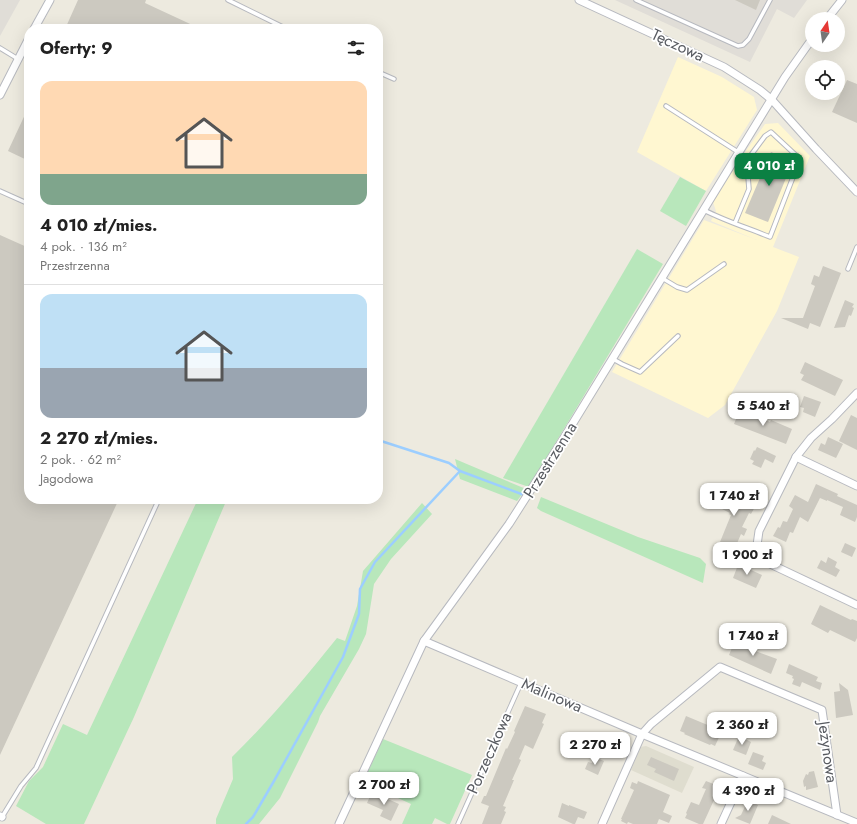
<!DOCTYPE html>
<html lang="pl">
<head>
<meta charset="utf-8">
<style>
	body { margin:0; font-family:Jost,sans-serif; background:#f2f2f2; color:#222; height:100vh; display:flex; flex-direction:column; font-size:15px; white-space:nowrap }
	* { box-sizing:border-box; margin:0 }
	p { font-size:13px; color:#767676 }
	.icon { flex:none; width:22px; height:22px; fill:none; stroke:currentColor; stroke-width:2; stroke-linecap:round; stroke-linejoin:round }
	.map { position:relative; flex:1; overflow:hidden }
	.side { position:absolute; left:24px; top:24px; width:359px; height:480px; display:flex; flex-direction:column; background:#fff; border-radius:16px; box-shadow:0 4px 16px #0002 }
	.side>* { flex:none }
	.needle { width:26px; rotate:13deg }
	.tools { position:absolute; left:805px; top:12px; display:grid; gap:8px }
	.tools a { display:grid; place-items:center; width:40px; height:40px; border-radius:50%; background:#fff; box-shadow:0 4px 16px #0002; font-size:20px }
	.price { position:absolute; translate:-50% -34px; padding:0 9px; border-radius:8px; background:#fff; color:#222; font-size:13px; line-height:26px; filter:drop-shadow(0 1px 2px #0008) }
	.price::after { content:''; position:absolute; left:50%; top:24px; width:12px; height:9px; margin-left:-6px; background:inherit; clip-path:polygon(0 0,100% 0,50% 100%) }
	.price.selected { background:#0b8043; color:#fff }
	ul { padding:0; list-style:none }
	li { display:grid; align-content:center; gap:8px; height:212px; padding:0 16px }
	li+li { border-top:1px solid #e0e0e0 }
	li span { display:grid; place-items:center; height:124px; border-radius:12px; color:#555 }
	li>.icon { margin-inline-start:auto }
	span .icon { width:72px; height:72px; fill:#fffc; stroke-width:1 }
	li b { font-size:17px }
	h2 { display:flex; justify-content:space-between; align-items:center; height:48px; padding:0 16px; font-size:17px }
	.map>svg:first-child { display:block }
	.commercial { fill:#fff7d1 }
	.industrial { fill:#e0ddd7 }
	.education { fill:#dfddcf }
	.green { fill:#b8e7bb }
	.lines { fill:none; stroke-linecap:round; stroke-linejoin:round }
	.stream { stroke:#9cceff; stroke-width:2.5 }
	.building { fill:#ccc9c0 }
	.lane-casing { stroke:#b7b9bf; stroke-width:5.5 }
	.street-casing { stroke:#b7b9bf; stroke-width:9 }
	.lane { stroke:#fff; stroke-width:3.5 }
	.street { stroke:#fff; stroke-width:7 }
	.labels { text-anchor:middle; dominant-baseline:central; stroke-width:3.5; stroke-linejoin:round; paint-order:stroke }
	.street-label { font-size:16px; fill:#585b61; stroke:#fff }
</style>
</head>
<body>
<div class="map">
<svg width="857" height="824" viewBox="0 0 857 824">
	<rect width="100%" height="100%" fill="#edeadf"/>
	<!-- commercial -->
	<g class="commercial">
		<polygon points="678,57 722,77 754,97 757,110 706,191 637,152"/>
		<polygon points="778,123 810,156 773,247 799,257 777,311 725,405 708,418 612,372 704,220 757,240 711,221 716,211 713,202 733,169 765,124"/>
	</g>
	<!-- industrial -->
	<g class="industrial">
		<polygon points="0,0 20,0 0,36"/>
		<polygon points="615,0 807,0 794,18 777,9 750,62"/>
	</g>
	<!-- education -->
	<polygon class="education" points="646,746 694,767 682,793 631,770 640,747"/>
	<!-- green -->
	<g class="green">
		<polygon points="680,177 706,191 686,226 660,211"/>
		<polygon points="637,249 663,264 529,487 503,478"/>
		<polygon points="455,459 526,489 517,501 460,479"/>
		<polygon points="541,497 638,537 700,558 706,564 703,583 541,511 537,508"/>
		<polygon points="198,499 227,499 134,717 84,824 46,824 16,806 29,781 43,767 63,724 87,735"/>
		<path d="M 422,503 L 432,514 L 391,559 L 374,584 L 366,634 L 359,649 L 320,716 L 318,722 L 280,798 L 259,824 L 216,824 L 216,819 L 233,779 L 232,757 C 270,720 304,679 337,638 L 345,641 L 357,606 L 363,571 Z"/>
		<polygon points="383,739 472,775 450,824 447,824 435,818 432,824 402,824 411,804 363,782"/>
	</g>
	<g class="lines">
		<!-- stream -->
		<g class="stream">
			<polyline points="378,440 449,463 460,471"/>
			<polyline points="246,824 253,817 274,781 343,657 359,614 360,589 375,562 460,471 524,495"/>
		</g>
	</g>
	<!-- building -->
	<g class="building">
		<polygon points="78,0 146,0 145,3 201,29 65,29"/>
		<polygon points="735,0 760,0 756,10"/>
		<polygon points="847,80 857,84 857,123 832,112"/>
		<polygon points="29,106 29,161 8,151"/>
		<polygon points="771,152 793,161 768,222 745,213"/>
		<polygon points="0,235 29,248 29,499 119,499 0,755"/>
		<polygon points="823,266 841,273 820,327 810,323 808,329 781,318 803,318 815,286 811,284 814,275 819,277"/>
		<polygon points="845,300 854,304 852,307 854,308 851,316 849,315 845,327 834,328"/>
		<polygon points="805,362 843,380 835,396 801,380 804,375 800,373"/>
		<polygon points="804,396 821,402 815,417 803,412 804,408 800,407"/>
		<polygon points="740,409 770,422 771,420 792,429 786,444 734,424"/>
		<polygon points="851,415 857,418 857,450 839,441"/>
		<polygon points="828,437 843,444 836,458 818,450 821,443 825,445"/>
		<polygon points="757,447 776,456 773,463 765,459 761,468 752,464 754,461 750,459 754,450 755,451"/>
		<polygon points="816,484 838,494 837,496 857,505 857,517 855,522 840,515 843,507 827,500 827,501 820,498 808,522 800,517 793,533 790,532 786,542 773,536 778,527 780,528 783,521 787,522 793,509 789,506 795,495 808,502"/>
		<polygon points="726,491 756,505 751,514 749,513 742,527 747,529 744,536 741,534 735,548 720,542 731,515 729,514 730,513 714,505 718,496 723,499"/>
		<polygon points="845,543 856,548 852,557 841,552"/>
		<polygon points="828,557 837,562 835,567 840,570 836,577 817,568 821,560 826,563"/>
		<polygon points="738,565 744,568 745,565 752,568 751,570 762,575 756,588 733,578"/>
		<polygon points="820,605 851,620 852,619 857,621 857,638 855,642 830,630 828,633 811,624"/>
		<polygon points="736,638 744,642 742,646 777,659 771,674 729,655"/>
		<polygon points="789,664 818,677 816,681 822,683 820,690 802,682 800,687 792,684 794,679 792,678 793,676 786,673"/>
		<polygon points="839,683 848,690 853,715 836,718 834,692 840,691"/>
		<polygon points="525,706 546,714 542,723 544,724 533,749 525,745 519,759 521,760 512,780 514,780 503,806 506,807 504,811 506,812 501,824 482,824 489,806 481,803 484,796 486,796 506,748 507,749 515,732 514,731"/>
		<polygon points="686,716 722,731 715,746 711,744 710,745 684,734 685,733 680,731"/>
		<polygon points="597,734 604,737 605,735 619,741 614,753 605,756 600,743 594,741"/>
		<polygon points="739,736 751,742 746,755 733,750"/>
		<polygon points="753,752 764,756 762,761 766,763 763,770 748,764"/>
		<polygon points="594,757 604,761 598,775 585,769 588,762 592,763"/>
		<polygon points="651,757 679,769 674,781 654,772 656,769 647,765"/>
		<polygon points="814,771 818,787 806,790 806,786 804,787 803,781 806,774 808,775 809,772"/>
		<polygon points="638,781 670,795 663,812 672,816 669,823 659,819 657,824 633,824 628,822 627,824 621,821 622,819 621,819 634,790 630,788 632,782 637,784"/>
		<polygon points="706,781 721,787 714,800 703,824 699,824 685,818 687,814 686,813 691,802 699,805 706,789 702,788"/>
		<polygon points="372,792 399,804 391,821 380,816 383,810 367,803"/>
		<polygon points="748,800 758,805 750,824 735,818 741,815"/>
		<polygon points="562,803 569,806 569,805 587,812 584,819 578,817 575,824 573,824 558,817"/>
		<polygon points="772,815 791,824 768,824"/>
	</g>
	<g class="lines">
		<defs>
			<g id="lane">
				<polyline points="228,0 287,29"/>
				<polyline points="636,0 738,46 743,45 749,39 770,0"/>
				<polyline points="0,48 18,59"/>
				<polyline points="378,72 394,79"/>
				<polyline points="666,106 738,152"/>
				<polyline points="0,191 29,204"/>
				<path d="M 704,210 C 725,221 748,228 770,237 L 800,159 L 771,132 L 765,136 L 748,159 L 747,164 L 749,189 L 735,223"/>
				<polyline points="848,269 857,247"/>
				<polyline points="662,278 677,287 687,290 724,264"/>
				<polyline points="613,359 622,364 640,372 678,336"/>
				<polyline points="2,817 21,786 36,768 159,499"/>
				<polyline points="458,824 521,683"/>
			</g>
			<g id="street">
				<polyline points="579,0 724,67 760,90 772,100 816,149 857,192"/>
				<polyline points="827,19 842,0"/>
				<polyline points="34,29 50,0"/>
				<polyline points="0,95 29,38"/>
				<polyline points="857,393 832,419 811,438 796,457 759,531 757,545 760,558 766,562 857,605"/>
				<polyline points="796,457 857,486"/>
				<polyline points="424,641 642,734 857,823"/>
				<polyline points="0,816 2,817"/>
				<polyline points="339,824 424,641 509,524 562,441 785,77 812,39"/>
				<polyline points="602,824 642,734 651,724 720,667 822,710 837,815"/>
				<polyline points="721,824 743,776"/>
			</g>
		</defs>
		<!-- lane casing -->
		<use href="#lane" class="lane-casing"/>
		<!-- street casing -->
		<use href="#street" class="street-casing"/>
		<!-- lane -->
		<use href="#lane" class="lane"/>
		<!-- street -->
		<use href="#street" class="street"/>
	</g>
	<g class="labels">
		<!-- street labels -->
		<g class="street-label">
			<text transform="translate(678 45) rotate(25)">Tęczowa</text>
			<text transform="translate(550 460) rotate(-58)">Przestrzenna</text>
			<text transform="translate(552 695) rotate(23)">Malinowa</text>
			<text transform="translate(828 752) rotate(82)">Jeżynowa</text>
			<text transform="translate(489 753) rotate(-66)">Porzeczkowa</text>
		</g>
	</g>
</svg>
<div class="tools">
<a><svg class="needle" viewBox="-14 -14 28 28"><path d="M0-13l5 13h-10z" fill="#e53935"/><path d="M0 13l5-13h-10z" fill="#767676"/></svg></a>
<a><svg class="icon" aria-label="locate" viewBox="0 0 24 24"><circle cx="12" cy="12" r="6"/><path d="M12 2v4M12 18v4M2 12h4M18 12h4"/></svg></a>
</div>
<b class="price selected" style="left:769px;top:187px">4 010 zł</b>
<b class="price" style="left:763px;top:427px">5 540 zł</b>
<b class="price" style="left:734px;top:517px">1 740 zł</b>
<b class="price" style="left:747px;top:576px">1 900 zł</b>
<b class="price" style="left:753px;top:657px">1 740 zł</b>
<b class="price" style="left:742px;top:746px">2 360 zł</b>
<b class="price" style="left:595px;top:766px">2 270 zł</b>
<b class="price" style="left:384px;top:806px">2 700 zł</b>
<b class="price" style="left:748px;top:812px">4 390 zł</b>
<section class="side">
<h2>Oferty: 9<svg class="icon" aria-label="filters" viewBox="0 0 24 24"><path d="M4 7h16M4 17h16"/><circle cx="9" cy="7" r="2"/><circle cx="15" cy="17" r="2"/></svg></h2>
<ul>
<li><span style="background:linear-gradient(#ffd9b3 75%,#7fa58c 0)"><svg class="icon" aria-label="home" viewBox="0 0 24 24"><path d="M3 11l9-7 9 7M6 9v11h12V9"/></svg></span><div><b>4 010 zł/mies.</b><p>4 pok. · 136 m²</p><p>Przestrzenna</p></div></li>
<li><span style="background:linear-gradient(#bfe0f5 60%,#9aa5b1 0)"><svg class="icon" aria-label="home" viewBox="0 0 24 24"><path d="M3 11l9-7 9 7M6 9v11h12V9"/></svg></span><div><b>2 270 zł/mies.</b><p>2 pok. · 62 m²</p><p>Jagodowa</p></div></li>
</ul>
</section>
</div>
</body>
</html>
